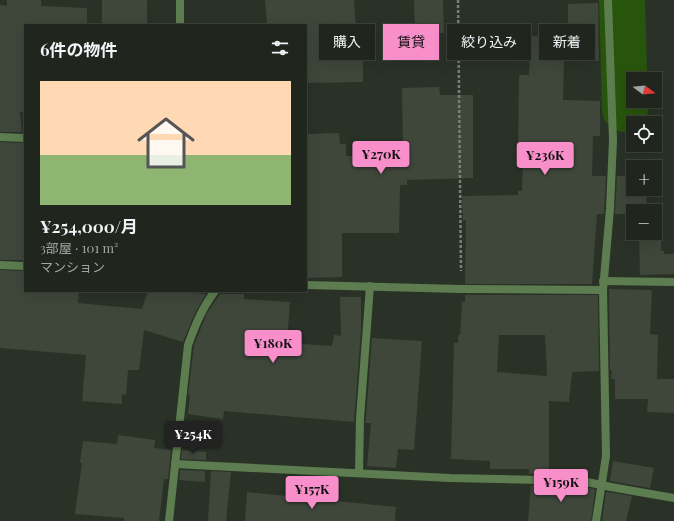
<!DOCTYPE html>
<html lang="ja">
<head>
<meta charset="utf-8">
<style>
	body { margin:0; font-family:"Playfair Display","Noto Sans JP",serif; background:#2d322a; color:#f1f3f6; height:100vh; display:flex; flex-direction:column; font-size:15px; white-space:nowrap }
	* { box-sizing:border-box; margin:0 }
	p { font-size:13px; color:#a2a5a4 }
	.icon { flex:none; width:22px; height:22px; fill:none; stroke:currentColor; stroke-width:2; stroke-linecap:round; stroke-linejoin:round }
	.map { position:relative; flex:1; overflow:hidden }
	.drawer { position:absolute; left:24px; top:24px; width:283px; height:268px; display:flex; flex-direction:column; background:#20261d; border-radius:0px; box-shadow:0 4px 16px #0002,0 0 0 1px #3d433b }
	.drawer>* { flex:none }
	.top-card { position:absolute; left:319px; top:24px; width:295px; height:36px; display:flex; gap:8px }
	.needle { width:26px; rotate:106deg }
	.buttons { position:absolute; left:626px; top:72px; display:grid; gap:8px }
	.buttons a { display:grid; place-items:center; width:36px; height:36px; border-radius:0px; background:#20261d; box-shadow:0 4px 16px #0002,0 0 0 1px #3d433b; font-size:20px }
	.price { position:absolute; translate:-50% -34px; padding:0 9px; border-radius:4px; background:#f98fca; color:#111; font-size:13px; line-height:26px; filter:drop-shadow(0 1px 2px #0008) }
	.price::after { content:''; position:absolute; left:50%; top:24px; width:12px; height:9px; margin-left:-6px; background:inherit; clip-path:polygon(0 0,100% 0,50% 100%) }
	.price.current { background:#222; color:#fff }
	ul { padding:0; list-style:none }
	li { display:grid; align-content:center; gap:8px; height:212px; padding:0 16px }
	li+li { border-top:1px solid #3d433b }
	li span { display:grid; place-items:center; height:124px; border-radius:0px; color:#555 }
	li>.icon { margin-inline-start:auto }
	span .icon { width:72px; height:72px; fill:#fffc; stroke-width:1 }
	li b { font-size:17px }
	h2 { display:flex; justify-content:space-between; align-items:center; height:48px; padding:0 16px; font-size:17px }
	.chip { padding:0 14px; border-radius:0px; background:#20261d; box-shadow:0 4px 16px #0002,0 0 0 1px #3d433b; font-size:14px; line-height:36px }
	.chip.current { background:#f98fca; color:#111 }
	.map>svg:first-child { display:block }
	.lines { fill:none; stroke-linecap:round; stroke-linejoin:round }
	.river { stroke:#28550c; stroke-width:46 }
	.building { fill:#3f473b; fill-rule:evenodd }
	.path { stroke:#798077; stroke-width:2.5; stroke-dasharray:3 2; stroke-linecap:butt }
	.lane { stroke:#5d7d50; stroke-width:8 }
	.street { stroke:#5d7d50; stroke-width:8 }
</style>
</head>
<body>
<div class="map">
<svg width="674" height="521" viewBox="0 0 674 521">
	<rect width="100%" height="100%" fill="#2a3227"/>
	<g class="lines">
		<!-- river -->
		<polyline class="river" points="622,0 625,109"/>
	</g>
	<!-- building -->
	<g class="building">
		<polygon points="7,0 41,0 41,6 87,8 87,25 25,25 25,112 20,112 22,132 0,132 0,5 7,6"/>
		<rect x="102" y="0" width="45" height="25"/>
		<polygon points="265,0 354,0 358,58 363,58 363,82 306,83 306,25 267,25"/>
		<polygon points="414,0 443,0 444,33 415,34"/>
		<polygon points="598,3 599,61 564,61 563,100 600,101 600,136 593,136 592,176 606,176 604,214 597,214 592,284 465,284 466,220 463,221 462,196 518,195 518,191 522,191 523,153 518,153 519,75 529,75 531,36 551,37 551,32 568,33 568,4"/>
		<polygon points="439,87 440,95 473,95 473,178 407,180 407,185 400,185 399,233 342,233 342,277 306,278 306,134 339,133 340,144 346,144 346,156 403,156 402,88"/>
		<polygon points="0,142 23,143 25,163 25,260 0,260"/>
		<polygon points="617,176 633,176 633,189 646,189 647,211 633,211 633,214 615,214"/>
		<polygon points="655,230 661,230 661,251 664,251 664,254 674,254 674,274 640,275 639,233 655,233"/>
		<polygon points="0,270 25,271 25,291 79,291 78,303 142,309 148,291 190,291 190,293 206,294 194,315 183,342 144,330 139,370 128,370 126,395 122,394 122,404 82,401 86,355 0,348"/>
		<polygon points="609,289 652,290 650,334 658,335 657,379 674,379 674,413 647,412 648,399 615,399 615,379 611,379 612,370 610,370"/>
		<polygon points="220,294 244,294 244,299 290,302 287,343 332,346 334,335 341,336 340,297 361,297 361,330 354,422 224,411 223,419 188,414 190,395 188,395 194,345 207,313"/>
		<path d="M 465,295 L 598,295 L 599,371 L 572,372 L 569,402 L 549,401 L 549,474 L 529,474 L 529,469 L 490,469 L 490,461 L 451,459 L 454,343 L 458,343 L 458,335 L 460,335 L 462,302 L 465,302 ZM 499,335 L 545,335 L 547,376 L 497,372 Z"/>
		<polygon points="372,338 422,341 414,450 398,449 396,468 367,466 371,423 365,423 366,418"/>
		<polygon points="118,435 155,440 154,448 171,450 168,479 164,479 159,521 124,521 124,518 75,514 82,463 80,463 83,441 117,444"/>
		<polygon points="182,450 206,452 206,460 181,459"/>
		<polygon points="613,461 654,468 650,488 610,481"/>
		<polygon points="180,470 205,471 205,482 179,480"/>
		<polygon points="211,471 231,472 226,521 208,521"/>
		<polygon points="531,485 581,486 595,489 591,521 528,521"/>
		<polygon points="247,492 396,507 395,521 245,521"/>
		<polygon points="606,492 632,496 626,521 602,521"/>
	</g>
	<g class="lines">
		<!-- path -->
		<polyline class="path" points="458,0 461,271"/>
		<!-- lane -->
		<g class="lane">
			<polyline points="0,137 25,138"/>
			<polyline points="0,265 25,266"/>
		</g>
		<!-- street -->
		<g class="street">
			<polyline points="180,0 180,25"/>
			<polyline points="603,281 674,282"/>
			<polyline points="306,285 461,289 603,290"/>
			<polyline points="175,464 450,478 582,481 611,487 674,498"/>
			<polyline points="359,473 360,418 370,286"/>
			<path d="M 169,521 L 188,345 C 195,326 202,308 215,291"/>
			<polyline points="596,521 606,456 603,290 610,209 613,140 608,0"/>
		</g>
	</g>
</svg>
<div class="buttons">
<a><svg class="needle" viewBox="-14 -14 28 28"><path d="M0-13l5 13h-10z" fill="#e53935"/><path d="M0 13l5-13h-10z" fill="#a2a5a4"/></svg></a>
<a><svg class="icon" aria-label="locate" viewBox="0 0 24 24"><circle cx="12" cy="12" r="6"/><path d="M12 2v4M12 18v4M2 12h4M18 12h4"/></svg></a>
<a>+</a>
<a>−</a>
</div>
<b class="price" style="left:381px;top:175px">¥270K</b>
<b class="price" style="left:545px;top:176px">¥236K</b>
<b class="price" style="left:273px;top:364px">¥180K</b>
<b class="price current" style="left:193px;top:455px">¥254K</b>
<b class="price" style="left:561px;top:503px">¥159K</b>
<b class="price" style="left:312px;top:510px">¥157K</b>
<div class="top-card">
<a class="chip">購入</a>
<a class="chip current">賃貸</a>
<a class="chip">絞り込み</a>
<a class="chip">新着</a>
</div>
<section class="drawer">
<h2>6件の物件<svg class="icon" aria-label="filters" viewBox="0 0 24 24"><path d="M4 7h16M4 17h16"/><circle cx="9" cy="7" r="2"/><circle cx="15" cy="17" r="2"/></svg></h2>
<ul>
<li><span style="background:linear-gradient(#ffd9b3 60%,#8fb573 0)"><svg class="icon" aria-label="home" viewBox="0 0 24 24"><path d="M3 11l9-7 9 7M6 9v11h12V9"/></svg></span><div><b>¥254,000/月</b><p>3部屋 · 101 m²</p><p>マンション</p></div></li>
</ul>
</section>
</div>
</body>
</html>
